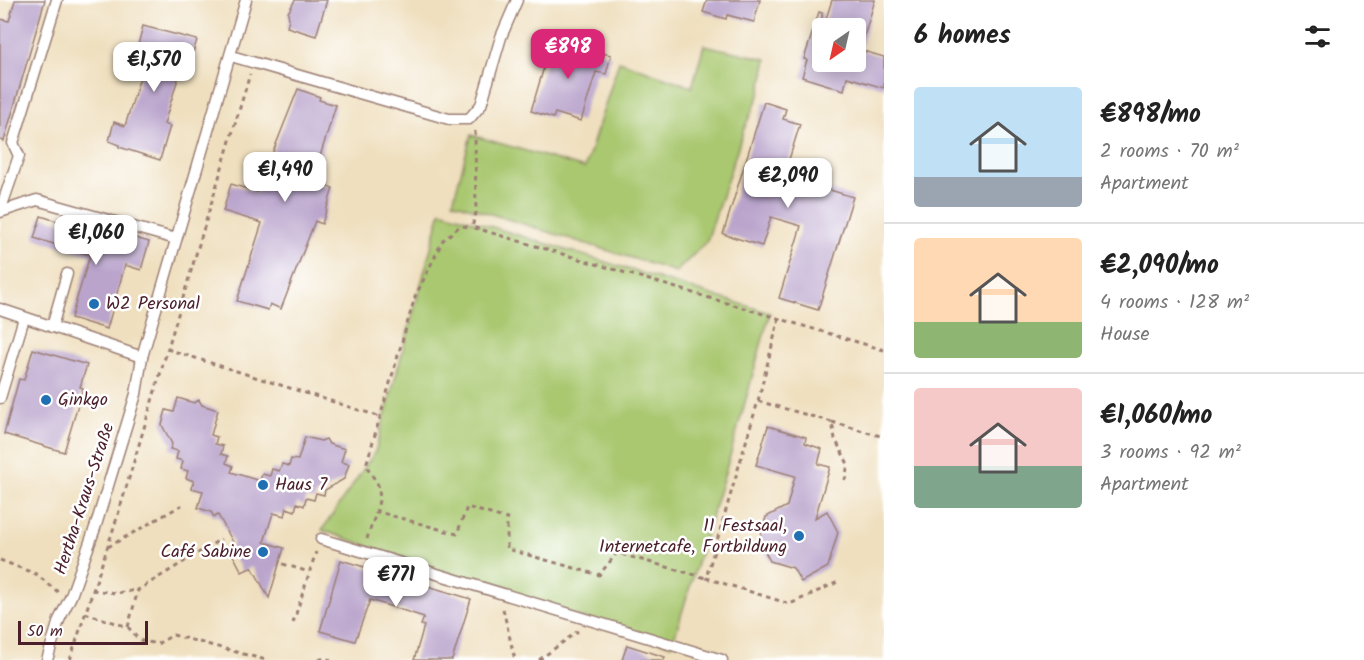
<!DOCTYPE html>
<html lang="en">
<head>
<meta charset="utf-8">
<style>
	body { margin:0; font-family:Kalam,sans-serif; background:#f6f6f6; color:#222; height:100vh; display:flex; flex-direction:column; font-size:22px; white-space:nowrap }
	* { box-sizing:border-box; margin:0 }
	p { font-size:20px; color:#767676 }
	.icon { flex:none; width:33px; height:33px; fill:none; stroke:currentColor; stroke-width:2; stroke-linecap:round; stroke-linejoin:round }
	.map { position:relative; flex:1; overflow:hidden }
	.sheet { display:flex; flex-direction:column; background:#fff; width:480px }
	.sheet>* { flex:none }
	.needle { width:39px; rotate:214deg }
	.fabs { position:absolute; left:812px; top:18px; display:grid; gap:12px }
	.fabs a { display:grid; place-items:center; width:54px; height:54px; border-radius:6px; background:#fff; box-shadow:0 3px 15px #0003; font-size:30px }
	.scale { position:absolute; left:18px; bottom:15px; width:130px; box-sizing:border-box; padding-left:6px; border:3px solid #4a1f2b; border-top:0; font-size:16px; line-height:21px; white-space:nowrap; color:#4a1f2b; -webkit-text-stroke:4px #fff; paint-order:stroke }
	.price { position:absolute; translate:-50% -51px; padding:0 14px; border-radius:12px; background:#fff; color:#222; font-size:20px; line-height:39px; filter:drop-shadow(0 2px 3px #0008) }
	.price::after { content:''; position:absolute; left:50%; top:36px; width:18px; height:14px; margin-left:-9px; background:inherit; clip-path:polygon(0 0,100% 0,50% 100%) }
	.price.on { background:#db2777; color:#fff }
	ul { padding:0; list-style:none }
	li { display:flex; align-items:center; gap:18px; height:150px; padding:0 30px }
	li+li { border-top:2px solid #e0e0e0 }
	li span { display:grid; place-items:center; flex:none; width:168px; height:120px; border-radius:6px; color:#555 }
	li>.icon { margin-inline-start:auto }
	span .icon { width:72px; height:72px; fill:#fffc; stroke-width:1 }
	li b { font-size:26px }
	h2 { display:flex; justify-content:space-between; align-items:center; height:72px; padding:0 30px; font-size:26px }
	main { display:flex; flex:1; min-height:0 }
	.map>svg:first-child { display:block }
	.green { fill:#a9c870; stroke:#7a744e; stroke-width:1.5 }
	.building { fill:#baa4cc }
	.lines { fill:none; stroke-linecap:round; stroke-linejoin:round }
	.service-casing { stroke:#9c7f74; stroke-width:13 }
	.path { stroke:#9c7f74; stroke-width:3; stroke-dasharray:4.5 4.5; stroke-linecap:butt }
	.service { stroke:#fff; stroke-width:10 }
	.poi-dot { fill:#1f6fb2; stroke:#fff; stroke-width:2 }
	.labels { text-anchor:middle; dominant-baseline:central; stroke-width:5; stroke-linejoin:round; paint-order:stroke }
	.poi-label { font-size:18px; fill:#4a1f2b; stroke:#fff; text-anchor:start }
	.street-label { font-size:18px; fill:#4a1f2b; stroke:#fff }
</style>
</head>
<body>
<main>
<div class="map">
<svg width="884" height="660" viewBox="0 0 884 660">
	<rect width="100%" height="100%" fill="#fff"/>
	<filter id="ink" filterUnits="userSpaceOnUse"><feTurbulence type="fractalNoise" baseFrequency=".0167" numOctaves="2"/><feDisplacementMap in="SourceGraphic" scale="12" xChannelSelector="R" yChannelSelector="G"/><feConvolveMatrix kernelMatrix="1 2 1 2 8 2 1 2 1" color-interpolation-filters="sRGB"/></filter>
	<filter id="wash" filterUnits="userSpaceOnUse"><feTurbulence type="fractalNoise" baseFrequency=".008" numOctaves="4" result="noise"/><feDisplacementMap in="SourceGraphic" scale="24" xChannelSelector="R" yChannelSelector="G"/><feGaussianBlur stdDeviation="1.35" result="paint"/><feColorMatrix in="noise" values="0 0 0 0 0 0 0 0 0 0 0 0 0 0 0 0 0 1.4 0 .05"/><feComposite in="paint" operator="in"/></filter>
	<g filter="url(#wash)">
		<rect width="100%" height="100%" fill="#efdfbe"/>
		<!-- green -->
		<g class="green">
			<polygon points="704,45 767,59 760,93 744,129 707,241 676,272 453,202 471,135 585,168 619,61 692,87"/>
			<polygon points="441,211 770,313 730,456 672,645 499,592 322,530 375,452"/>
		</g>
		<g id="blocks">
			<!-- building -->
			<g class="building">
				<polygon points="15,0 45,0 4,141 0,140 0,19 9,21"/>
				<polygon points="295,0 327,0 316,36 287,27 289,19 288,13"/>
				<polygon points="707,0 760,0 754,22 727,15 726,19 703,12"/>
				<polygon points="832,0 875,0 860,50 884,57 884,88 847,77 844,90 802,77 807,60 804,59 819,12 822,13 822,62 855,62 855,28 823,28"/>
				<polygon points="143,26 197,40 186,74 180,72 164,124 170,126 160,160 119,147 119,145 109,141 114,122 125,126 149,48 138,45"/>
				<polygon points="549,41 611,55 606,74 596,72 581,121 555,113 553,118 531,111 547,57 545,56"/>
				<polygon points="298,89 320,97 319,100 336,105 312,182 333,188 322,224 315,221 281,309 270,304 268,310 237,301 262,223 223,211 231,184 257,192"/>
				<polygon points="764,102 786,109 783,119 800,124 784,176 853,197 818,310 779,298 801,226 771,217 762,246 723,234"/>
				<polygon points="41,216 116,240 119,233 149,242 141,270 125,265 107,329 71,318 90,255 34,238"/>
				<polygon points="33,349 87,365 80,387 83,388 64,452 4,434 19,379 24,380"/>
				<polygon points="178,398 194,403 199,400 202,405 218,410 211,435 217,437 215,444 223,446 221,454 228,456 226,463 233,466 231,472 260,481 262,474 270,476 272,469 279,471 282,464 289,466 291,459 298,460 305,437 321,441 326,439 329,444 345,449 341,462 349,464 344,479 325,490 324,495 316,493 314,500 306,498 304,506 297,503 295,511 287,508 285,516 273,513 264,542 284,548 269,598 252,567 242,572 231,551 233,542 218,515 214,517 211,512 198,508 203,491 191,488 194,481 186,478 188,471 181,469 183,461 176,459 178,451 170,449 172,444 162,425 166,410 174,412"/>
				<polygon points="768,426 806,437 805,443 822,449 818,464 830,467 815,518 827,511 838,532 828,567 801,582 793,568 770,561 759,540 766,517 787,506 795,476 756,465"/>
				<polygon points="341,560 471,599 452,660 414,660 424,626 421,625 424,617 370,600 355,641 320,631"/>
				<polygon points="627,645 665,657 664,660 622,660"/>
			</g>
		</g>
	</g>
	<g filter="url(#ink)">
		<use href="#blocks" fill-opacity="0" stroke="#9c7f74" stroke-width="1.5"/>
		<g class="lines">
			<defs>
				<g id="service">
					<polyline points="231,56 449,119 469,119 481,105 501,37 517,0"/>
					<polyline points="0,211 19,156 13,143 57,0"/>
					<polyline points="0,212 37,200 176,239"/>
					<polyline points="0,309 142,357"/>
					<polyline points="52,327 67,274"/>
					<polyline points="0,398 24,318"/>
					<polyline points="321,539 722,660"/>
					<polyline points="47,660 59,620 71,596 96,525 136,394 142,357 246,0"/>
				</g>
			</defs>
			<!-- service casing -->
			<use href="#service" class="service-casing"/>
			<!-- path -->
			<g class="path">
				<polyline points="475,131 476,213 472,227 884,350"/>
				<polyline points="779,318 758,401 706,578 790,604 840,581"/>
				<polyline points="167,349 381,417"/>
				<polyline points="758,401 832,422 835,439 848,464 845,480"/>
				<polyline points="832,422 884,437"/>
				<polyline points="375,511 457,534 467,507 507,519 507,549 599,575 617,553 706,578"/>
				<path d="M 367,539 C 371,524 385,498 377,483 C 372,474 368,473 367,462 L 415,297 L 443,240 L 460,226 L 472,227"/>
				<polyline points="108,547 182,505"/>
				<polyline points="0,560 36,574 58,592"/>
				<polyline points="283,564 309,572"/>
				<polyline points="92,590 116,593 138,590"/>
				<polyline points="503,609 515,660"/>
				<polyline points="85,613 128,627 139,640 157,644 173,635 266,660"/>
				<polyline points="293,623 316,552"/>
				<polyline points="128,627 138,590 221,539"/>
				<polyline points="70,660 117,518 250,74"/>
				<polyline points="319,660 324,658 331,660"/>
				<polyline points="539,660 578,631"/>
			</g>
			<!-- service -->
			<use href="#service" class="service"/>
		</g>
	</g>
	<!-- markers -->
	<g class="poi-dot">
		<circle cx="94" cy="304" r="6"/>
		<circle cx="46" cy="400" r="6"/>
		<circle cx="263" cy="485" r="6"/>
		<circle cx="799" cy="536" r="6"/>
		<circle cx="263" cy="552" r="6"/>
	</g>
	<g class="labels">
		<!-- poi labels -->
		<g class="poi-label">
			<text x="106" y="304">W2 Personal</text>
			<text x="58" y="400">Ginkgo</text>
			<text x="275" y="485">Haus 7</text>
			<text x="787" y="526" text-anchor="end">11 Festsaal,<tspan x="787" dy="21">Internetcafe, Fortbildung</tspan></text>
			<text x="251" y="552" text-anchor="end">Café Sabine</text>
		</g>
		<!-- street labels -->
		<g class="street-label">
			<text transform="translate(85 499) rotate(-72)">Hertha-Kraus-Straße</text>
		</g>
	</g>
</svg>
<div class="fabs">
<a><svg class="needle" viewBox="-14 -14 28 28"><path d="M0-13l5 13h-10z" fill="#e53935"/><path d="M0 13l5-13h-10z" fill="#767676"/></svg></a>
</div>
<div class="scale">50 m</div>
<b class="price on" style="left:568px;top:80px">€898</b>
<b class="price" style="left:154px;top:93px">€1,570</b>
<b class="price" style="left:285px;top:203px">€1,490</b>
<b class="price" style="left:788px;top:209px">€2,090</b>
<b class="price" style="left:96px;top:266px">€1,060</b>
<b class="price" style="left:396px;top:608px">€771</b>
</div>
<section class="sheet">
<h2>6 homes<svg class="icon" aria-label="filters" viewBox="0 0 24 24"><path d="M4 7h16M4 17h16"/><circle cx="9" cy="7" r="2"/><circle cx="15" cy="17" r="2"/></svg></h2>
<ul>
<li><span style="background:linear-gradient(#bfe0f5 75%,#9aa5b1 0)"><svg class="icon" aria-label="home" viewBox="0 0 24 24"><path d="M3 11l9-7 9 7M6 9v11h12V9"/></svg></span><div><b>€898/mo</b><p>2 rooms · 70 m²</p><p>Apartment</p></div></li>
<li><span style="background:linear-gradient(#ffd9b3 70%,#8fb573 0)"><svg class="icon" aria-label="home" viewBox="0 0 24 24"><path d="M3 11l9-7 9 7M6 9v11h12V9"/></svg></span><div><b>€2,090/mo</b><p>4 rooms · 128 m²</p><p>House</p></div></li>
<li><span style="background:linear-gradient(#f6c9c9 65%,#7fa58c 0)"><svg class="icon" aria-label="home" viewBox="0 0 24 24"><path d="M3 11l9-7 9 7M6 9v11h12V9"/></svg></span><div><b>€1,060/mo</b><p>3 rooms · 92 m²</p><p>Apartment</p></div></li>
</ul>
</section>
</main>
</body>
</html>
